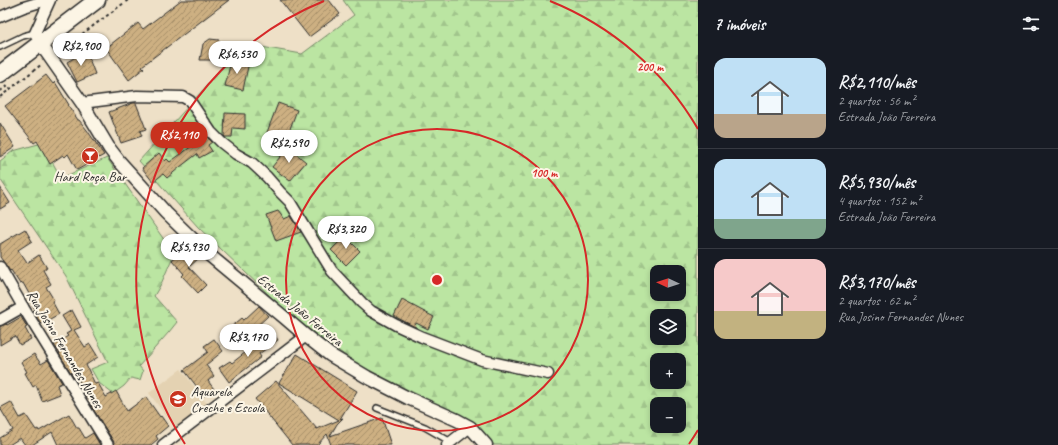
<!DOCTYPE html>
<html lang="pt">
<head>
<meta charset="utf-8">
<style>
	body { margin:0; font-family:Caveat,sans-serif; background:#20242c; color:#f1f3f6; height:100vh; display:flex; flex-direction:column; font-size:15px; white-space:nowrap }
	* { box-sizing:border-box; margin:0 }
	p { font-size:13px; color:#9ea1a6 }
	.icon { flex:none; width:22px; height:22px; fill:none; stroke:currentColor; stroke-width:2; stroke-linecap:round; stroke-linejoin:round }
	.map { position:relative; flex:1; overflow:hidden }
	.drawer { display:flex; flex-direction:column; background:#171b24; width:360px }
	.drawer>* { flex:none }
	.needle { width:26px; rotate:274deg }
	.tools { position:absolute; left:650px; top:265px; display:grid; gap:8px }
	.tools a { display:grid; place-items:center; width:36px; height:36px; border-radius:8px; background:#171b24; box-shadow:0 2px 6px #0003; font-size:20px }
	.price { position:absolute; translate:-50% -34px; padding:0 9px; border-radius:14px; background:#fff; color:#222; font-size:13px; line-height:26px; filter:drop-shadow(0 1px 2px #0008) }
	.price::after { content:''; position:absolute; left:50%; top:24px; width:12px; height:9px; margin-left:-6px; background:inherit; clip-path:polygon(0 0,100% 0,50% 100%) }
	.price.current { background:#c8321e; color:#fff }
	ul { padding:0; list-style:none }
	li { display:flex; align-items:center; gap:12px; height:100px; padding:0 16px }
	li+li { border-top:1px solid #363941 }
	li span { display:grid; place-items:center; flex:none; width:112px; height:80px; border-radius:12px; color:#555 }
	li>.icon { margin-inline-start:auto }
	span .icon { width:48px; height:48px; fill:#fffc; stroke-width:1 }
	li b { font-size:17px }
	h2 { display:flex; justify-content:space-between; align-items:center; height:48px; padding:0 16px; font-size:17px }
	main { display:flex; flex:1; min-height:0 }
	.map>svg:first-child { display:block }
	.built { fill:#e4d2b2 }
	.forest { fill:url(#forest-firs); stroke:#738866; fill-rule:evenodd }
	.building { fill:url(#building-hatch); stroke:#2b2b2b }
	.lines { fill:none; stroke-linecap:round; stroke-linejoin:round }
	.service-casing { stroke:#2b2b2b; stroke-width:8 }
	.minor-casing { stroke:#2b2b2b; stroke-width:13 }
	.tertiary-casing { stroke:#2b2b2b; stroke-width:15 }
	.trunk-casing { stroke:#2b2b2b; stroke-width:19 }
	.path { stroke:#2b2b2b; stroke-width:2; stroke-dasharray:3 3; stroke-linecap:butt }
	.service { stroke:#fcf5e5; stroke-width:5 }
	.minor { stroke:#fcf5e5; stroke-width:10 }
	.tertiary { stroke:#fcf5e5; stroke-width:12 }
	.trunk { stroke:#fcf5e5; stroke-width:16 }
	.ring { fill:none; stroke:#d62828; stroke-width:2 }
	.labels { text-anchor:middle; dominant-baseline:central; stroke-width:4; stroke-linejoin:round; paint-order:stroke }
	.poi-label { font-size:14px; fill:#2b2b2b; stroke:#fcf5e5 }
	.street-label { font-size:14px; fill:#2b2b2b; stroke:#fcf5e5 }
	.centre { fill:#d62828; stroke:#fcf5e5; stroke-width:2 }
	.ring-label { font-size:12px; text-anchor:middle; font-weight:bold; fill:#d62828; stroke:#fcf5e5; stroke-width:4; stroke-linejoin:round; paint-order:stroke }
</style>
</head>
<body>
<main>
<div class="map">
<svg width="698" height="445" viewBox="0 0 698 445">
	<defs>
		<pattern id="forest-firs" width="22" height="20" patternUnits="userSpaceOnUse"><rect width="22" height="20" fill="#bbe5a2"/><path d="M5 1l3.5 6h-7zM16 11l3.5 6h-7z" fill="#a1c58c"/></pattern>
		<pattern id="building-hatch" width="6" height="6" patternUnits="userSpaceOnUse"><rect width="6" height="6" fill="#cdb082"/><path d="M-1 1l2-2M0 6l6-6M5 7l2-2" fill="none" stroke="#a78f6b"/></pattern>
	</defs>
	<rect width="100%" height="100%" fill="#eee0c7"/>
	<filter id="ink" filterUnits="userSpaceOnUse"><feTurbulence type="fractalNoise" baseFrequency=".025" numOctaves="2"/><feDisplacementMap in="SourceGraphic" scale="8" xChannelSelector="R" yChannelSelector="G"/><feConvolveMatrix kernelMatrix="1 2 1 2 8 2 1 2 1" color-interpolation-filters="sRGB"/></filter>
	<g filter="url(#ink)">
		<!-- built -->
		<polygon class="built" points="181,369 208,405 176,429 149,393"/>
		<!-- forest -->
		<g class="forest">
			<path d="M 343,0 L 698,0 L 698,445 L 494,445 L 492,442 L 477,427 L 465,417 L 418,398 L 365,370 L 291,316 L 198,227 L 139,161 L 244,44 L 302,54 L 354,15 ZM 657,272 L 679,272 L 679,294 L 657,294 ZM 657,316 L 679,316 L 679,338 L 657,338 ZM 657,360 L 679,360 L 679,382 L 657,382 ZM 657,404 L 679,404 L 679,426 L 657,426 Z"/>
			<polygon points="42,143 61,178 107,158 174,254 161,284 154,296 177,322 169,332 139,366 143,371 140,380 131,378 124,386 113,394 99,383 91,369 108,362 66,276 0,179 0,161 13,151"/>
		</g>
		<!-- building -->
		<g class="building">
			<polygon points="181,0 229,0 142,66 144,68 129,80 106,48 138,23 143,29"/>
			<polygon points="280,0 329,0 340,14 309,37"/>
			<polygon points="210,39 219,40 223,47 223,56 218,60 200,60 203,44"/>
			<polygon points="86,51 95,74 77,82 67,62"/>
			<polygon points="231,61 249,62 243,90 225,86"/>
			<polygon points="46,75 53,84 55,82 69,105 68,105 78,120 79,120 87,130 104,155 77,170 68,154 65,157 63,155 50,164 37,141 34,143 5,106"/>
			<polygon points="133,103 136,103 146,129 140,131 142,136 121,143 109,112"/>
			<polygon points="278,103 297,110 285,142 266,135"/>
			<polygon points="225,113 245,114 245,129 233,128 232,137 225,137 224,136"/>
			<polygon points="0,123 15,147 0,157"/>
			<polygon points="199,126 206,136 212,142 208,145 212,151 199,158 197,154 180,167 167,178 163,174 153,182 142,168 159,153 165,161 167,159 170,162 192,146 186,134"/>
			<polygon points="288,147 306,162 290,181 272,167"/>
			<polygon points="0,187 10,203 0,209"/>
			<polygon points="278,211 284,219 291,216 301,232 276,241 266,215"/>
			<polygon points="25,229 32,241 18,250 27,263 39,255 47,268 43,270 51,284 46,287 54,300 52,301 59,314 41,324 33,311 35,309 31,302 33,301 23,283 20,284 11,270 10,271 0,257 0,244"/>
			<polygon points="345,236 360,251 346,265 331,250"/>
			<polygon points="188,246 199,258 189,267 206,285 198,293 182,276 184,274 172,260"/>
			<polygon points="402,300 434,317 428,329 416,323 415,327 394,316"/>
			<polygon points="259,306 268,316 254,329 252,326 238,338 230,328 242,318 244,320"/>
			<polygon points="72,310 81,327 74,330 85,347 90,344 98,357 86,365 95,384 98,383 106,397 116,391 127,411 146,397 160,417 161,416 168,426 156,436 158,439 151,445 114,445 114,442 91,406 93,405 82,385 81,385 75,370 71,373 59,354 60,353 54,345 68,336 66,334 71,331 62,316"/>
			<polygon points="21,317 27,327 25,328 31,339 20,345 15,336 0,345 0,326 6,324 7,325"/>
			<polygon points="272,331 278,340 259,354 261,357 229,382 219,368 230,361 232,363 256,344 256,343"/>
			<polygon points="214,339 223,351 206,365 214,376 208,381 214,389 204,396 184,370 208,352 204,346"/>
			<polygon points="34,354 41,364 48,360 62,383 57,385 60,394 42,401 36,385 33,387 25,373 27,372 21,362"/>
			<polygon points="297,354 357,391 340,419 343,418 337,424 330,436 382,418 391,445 331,445 327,434 317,445 292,445 255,399 276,381 317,429 339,420 279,383"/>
			<polygon points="11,402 20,418 26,415 36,430 38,429 39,431 69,414 77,428 79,428 85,438 93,433 100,445 58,445 52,432 32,445 25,445 20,438 9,445 0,445 0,438 13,430 0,408"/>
		</g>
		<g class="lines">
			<defs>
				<g id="service">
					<polyline points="0,47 23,36 35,33"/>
					<polyline points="377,408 425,427 451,442"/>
				</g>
				<g id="minor">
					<polyline points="0,17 24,7 47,0"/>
					<polyline points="40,43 35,33 50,0"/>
					<polyline points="82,103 137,96 183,97 190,101 211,132 222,143 236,154 252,163 267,177 280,192 290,202 332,271 362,303 371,311 396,325 422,337 482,360 548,374"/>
					<polyline points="0,267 23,307 108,445"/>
					<polyline points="0,320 23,307"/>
					<polyline points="163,445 306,336"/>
					<polyline points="447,445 470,427"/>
				</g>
				<polyline id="tertiary" points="40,43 82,103 109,148 119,161 166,213 208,254 285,318 306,336 330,355 367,377 408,398 457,420 470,427 486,445"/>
				<polyline id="trunk" points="0,74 97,0"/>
			</defs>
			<!-- service casing -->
			<use href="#service" class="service-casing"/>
			<!-- minor casing -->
			<use href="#minor" class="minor-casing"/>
			<!-- tertiary casing -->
			<use href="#tertiary" class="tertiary-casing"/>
			<!-- trunk casing -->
			<use href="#trunk" class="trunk-casing"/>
			<!-- path -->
			<g class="path">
				<polyline points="58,52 128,0"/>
				<polyline points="0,91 6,87 5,86"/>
				<polyline points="0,97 42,64"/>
			</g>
			<!-- service -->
			<use href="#service" class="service"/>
			<!-- minor -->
			<use href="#minor" class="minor"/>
			<!-- tertiary -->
			<use href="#tertiary" class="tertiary"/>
			<!-- trunk -->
			<use href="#trunk" class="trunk"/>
		</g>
	</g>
	<!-- distance rings -->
	<g class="ring">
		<circle cx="437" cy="280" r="151"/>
		<path d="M698 430A301 301 0 0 1 689 444M185 444A301 301 0 0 1 324 1M550 1A301 301 0 0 1 698 129"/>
	</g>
	<!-- icons -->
	<defs>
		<symbol id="bar-disc" viewBox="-11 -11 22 22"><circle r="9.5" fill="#c8321e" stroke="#fcf5e5"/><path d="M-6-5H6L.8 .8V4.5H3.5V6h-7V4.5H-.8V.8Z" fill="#fff"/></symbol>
		<symbol id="school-disc" viewBox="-11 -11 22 22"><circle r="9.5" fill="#c8321e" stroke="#fcf5e5"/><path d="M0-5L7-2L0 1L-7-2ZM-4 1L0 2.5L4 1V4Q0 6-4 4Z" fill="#fff"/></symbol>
	</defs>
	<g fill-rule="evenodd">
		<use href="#bar-disc" x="80" y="146" width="20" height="20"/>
		<use href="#school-disc" x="168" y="389" width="20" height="20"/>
	</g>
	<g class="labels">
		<!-- poi labels -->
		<g class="poi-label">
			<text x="90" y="176">Hard Roça Bar</text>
			<text x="191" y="391" text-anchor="start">Aquarela<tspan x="191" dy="16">Creche e Escola</tspan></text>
		</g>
		<!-- street labels -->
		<g class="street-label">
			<text transform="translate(300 310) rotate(39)">Estrada João Ferreira</text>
			<text transform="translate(65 349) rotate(59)">Rua Josino Fernandes Nunes</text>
		</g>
	</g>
	<circle cx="437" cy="280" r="6" class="centre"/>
	<g class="ring-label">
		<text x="650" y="71">200 m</text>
		<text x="544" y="177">100 m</text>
	</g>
</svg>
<div class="tools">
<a><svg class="needle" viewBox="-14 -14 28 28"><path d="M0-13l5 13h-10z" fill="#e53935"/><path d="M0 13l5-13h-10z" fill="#9ea1a6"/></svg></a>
<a><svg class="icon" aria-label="layers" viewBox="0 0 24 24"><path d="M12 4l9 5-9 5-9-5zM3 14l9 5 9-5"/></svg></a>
<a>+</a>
<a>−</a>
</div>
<b class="price" style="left:81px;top:67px">R$2,900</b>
<b class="price" style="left:237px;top:75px">R$6,530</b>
<b class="price current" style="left:179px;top:156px">R$2,110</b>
<b class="price" style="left:289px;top:164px">R$2,590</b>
<b class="price" style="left:346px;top:250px">R$3,320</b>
<b class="price" style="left:189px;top:268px">R$5,930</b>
<b class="price" style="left:248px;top:358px">R$3,170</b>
</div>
<section class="drawer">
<h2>7 imóveis<svg class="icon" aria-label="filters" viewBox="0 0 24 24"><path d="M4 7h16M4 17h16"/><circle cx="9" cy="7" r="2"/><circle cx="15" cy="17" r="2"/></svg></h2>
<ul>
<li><span style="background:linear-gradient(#bfe0f5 70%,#b9a48a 0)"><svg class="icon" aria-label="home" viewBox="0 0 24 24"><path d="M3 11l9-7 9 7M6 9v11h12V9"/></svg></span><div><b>R$2,110/mês</b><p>2 quartos · 56 m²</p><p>Estrada João Ferreira</p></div></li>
<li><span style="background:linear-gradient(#bfe0f5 75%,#7fa58c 0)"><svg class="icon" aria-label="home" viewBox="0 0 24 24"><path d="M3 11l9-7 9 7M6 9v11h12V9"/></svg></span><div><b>R$5,930/mês</b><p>4 quartos · 152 m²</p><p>Estrada João Ferreira</p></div></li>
<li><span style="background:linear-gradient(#f6c9c9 65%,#c2b280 0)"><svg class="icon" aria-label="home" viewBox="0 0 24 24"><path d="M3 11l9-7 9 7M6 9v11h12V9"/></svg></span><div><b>R$3,170/mês</b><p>2 quartos · 62 m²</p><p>Rua Josino Fernandes Nunes</p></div></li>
</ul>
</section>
</main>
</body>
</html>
